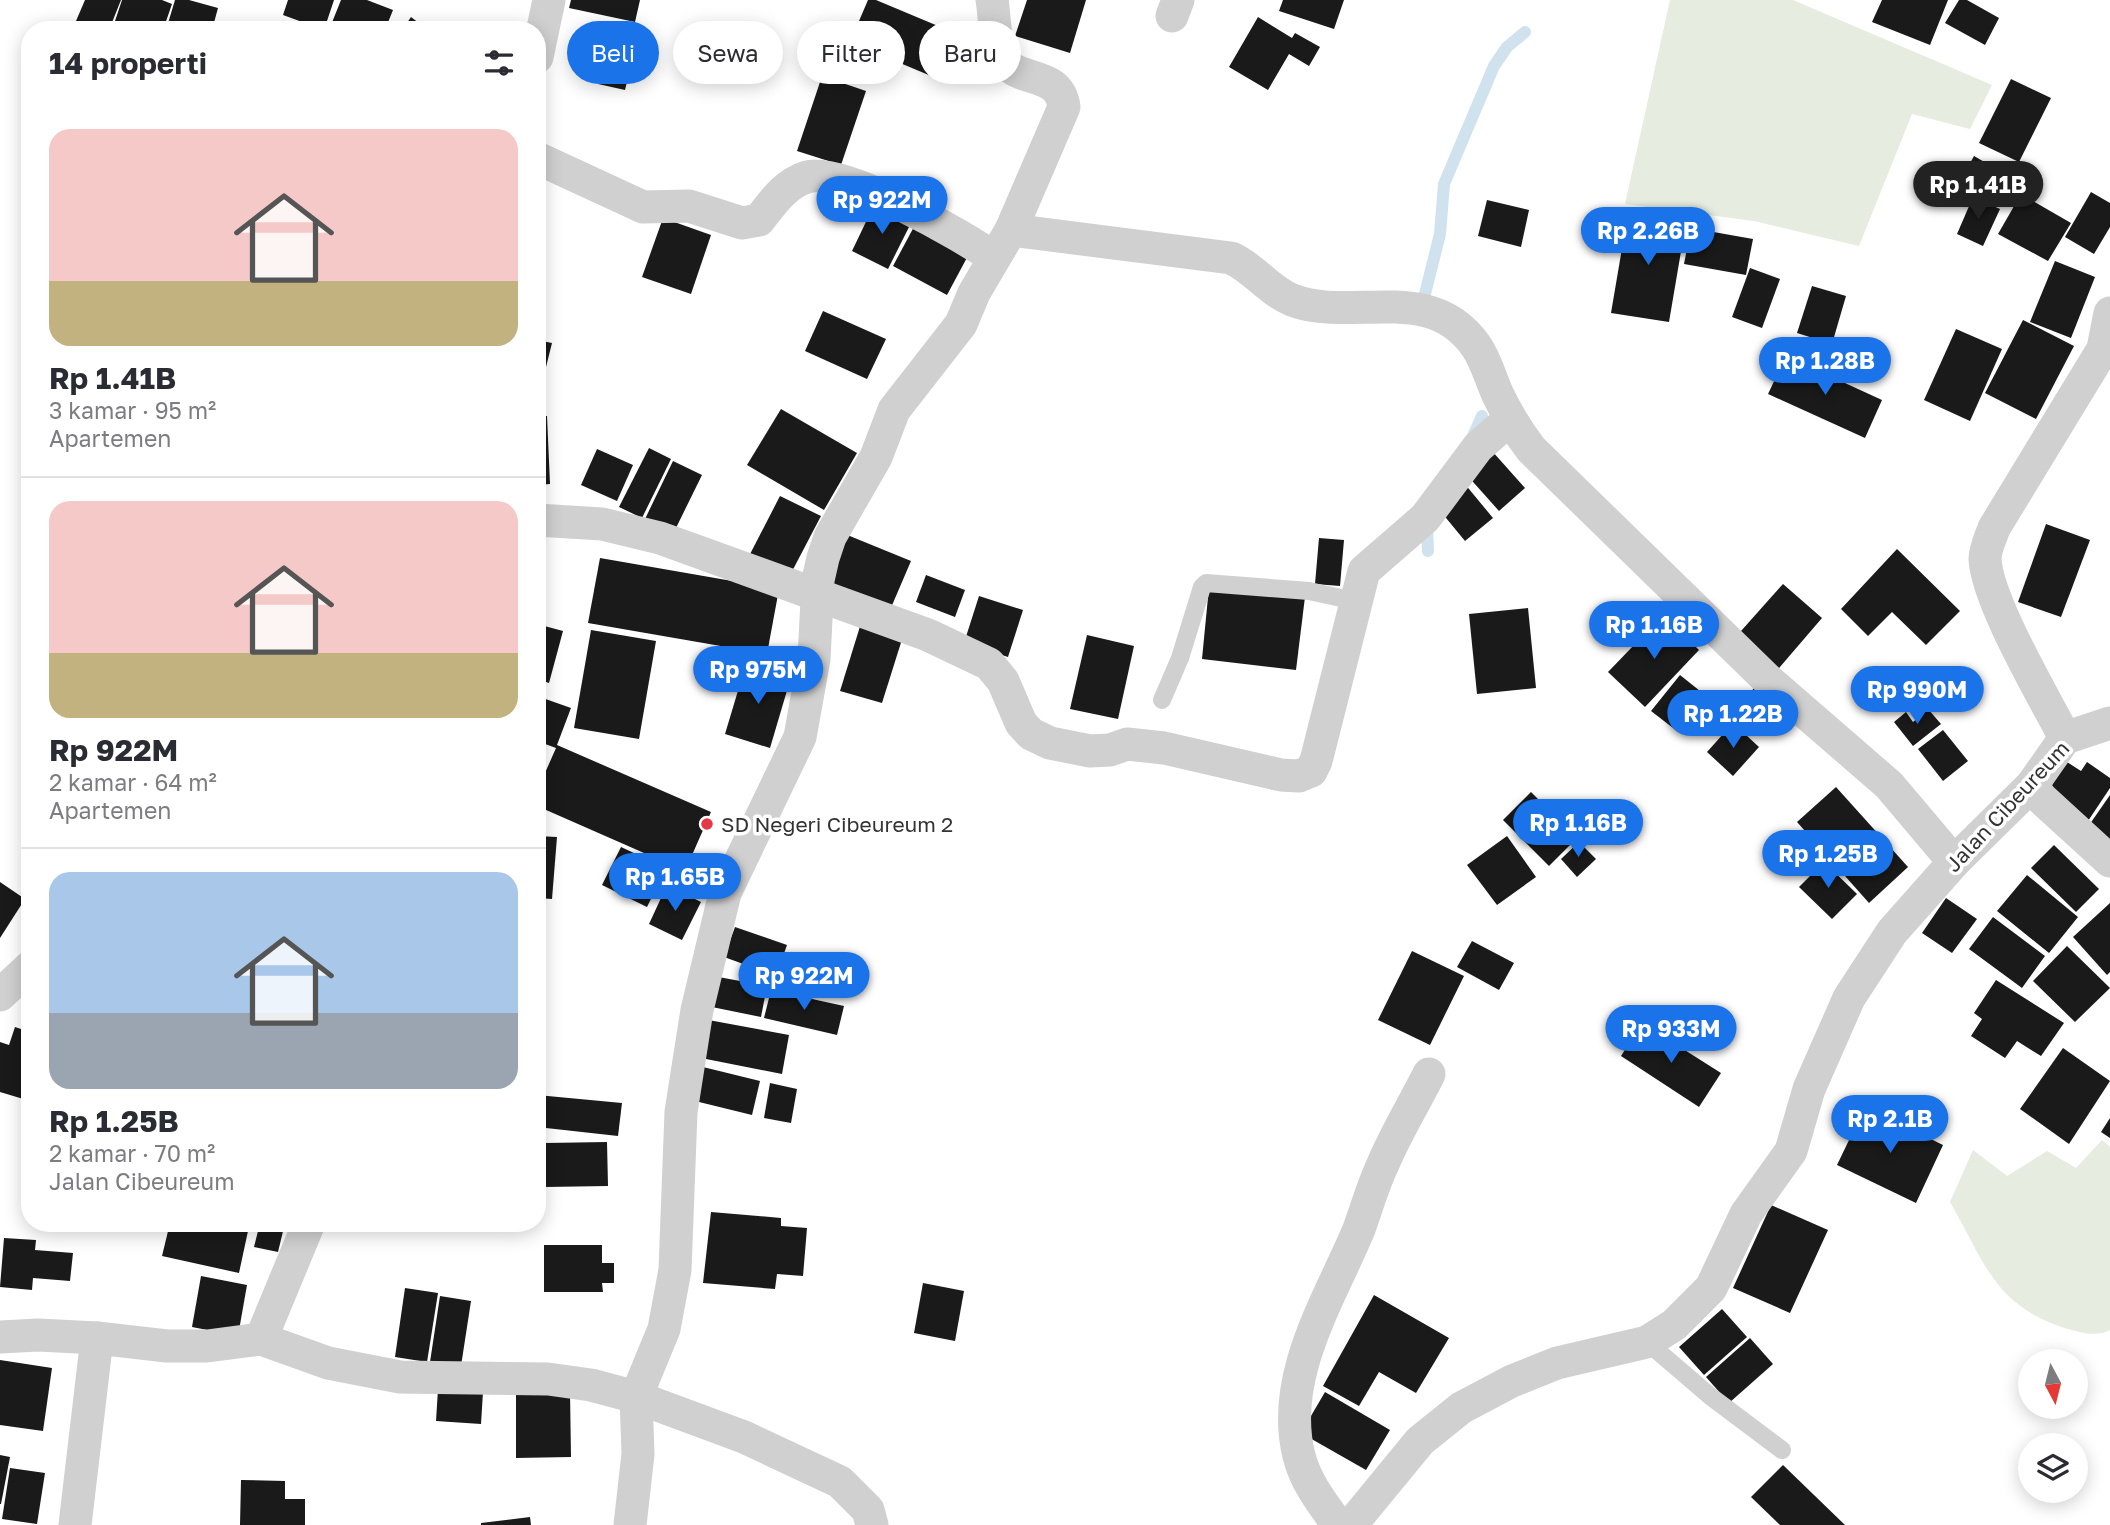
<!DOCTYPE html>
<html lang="id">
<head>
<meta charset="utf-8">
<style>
	body { margin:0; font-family:"Golos Text",sans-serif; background:#f7f7f7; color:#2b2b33; height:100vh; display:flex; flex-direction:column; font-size:26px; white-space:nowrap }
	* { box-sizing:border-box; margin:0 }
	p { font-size:23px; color:#7c7c81 }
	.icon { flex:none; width:38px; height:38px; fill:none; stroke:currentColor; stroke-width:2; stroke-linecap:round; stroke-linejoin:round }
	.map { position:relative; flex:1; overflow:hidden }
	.panel { position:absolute; left:21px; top:21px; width:525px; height:1211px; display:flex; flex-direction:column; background:#fff; border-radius:28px; box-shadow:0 4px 18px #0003 }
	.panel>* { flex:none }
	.banner { position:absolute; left:567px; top:21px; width:665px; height:63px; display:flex; gap:14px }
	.needle { width:46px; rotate:173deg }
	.controls { position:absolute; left:2018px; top:1349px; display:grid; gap:14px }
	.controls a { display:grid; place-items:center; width:70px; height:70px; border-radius:50%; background:#fff; box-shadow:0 4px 18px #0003; font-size:35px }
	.price { position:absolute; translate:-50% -60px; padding:0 16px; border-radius:24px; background:#1a73e8; color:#fff; font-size:23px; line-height:46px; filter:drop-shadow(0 2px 4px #0008) }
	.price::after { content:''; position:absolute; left:50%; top:42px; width:21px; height:16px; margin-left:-10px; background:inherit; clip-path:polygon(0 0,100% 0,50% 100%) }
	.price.current { background:#222; color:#fff }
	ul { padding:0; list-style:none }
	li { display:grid; align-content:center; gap:14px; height:371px; padding:0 28px }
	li+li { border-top:2px solid #e1e1e2 }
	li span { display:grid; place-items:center; height:217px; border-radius:21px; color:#555 }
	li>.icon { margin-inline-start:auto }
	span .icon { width:126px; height:126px; fill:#fffc; stroke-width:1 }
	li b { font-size:30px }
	h2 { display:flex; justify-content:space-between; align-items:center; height:84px; padding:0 28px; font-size:30px }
	.chip { padding:0 24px; border-radius:32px; background:#fff; box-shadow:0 4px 18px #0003; font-size:24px; line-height:63px }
	.chip.current { background:#1a73e8; color:#fff }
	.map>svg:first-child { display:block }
	.green { fill:#e6ecdf }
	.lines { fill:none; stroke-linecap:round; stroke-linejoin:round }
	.stream { stroke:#cfe2ee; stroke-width:12 }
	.building { fill:#1a1a1a }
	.lane { stroke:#d0d0d0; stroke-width:18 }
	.street { stroke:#d0d0d0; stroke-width:33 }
	.poi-dot { fill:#e63946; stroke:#fff; stroke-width:2.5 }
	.labels { text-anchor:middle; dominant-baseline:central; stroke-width:7; stroke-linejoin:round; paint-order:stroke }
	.street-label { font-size:21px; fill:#333; stroke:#fff }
	.poi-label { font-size:21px; fill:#333; stroke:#fff; text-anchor:start }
</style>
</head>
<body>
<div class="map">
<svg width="2110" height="1525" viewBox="0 0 2110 1525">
	<rect width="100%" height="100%" fill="#fff"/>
	<!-- green -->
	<g class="green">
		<polygon points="1670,0 1793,0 1992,85 1970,129 1912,114 1859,246 1754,221 1625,204"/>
		<path d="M 2102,1140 L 2110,1147 L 2110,1330 C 2097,1337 2082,1333 2068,1329 C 1994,1306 1986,1264 1950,1202 L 1973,1150 L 2007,1176 L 2047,1151 L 2076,1168 Z"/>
	</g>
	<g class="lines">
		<!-- stream -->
		<g class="stream">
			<polyline points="1423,302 1440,234 1444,184 1494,66 1507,47 1525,32"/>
			<polyline points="1471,441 1482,416"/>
			<polyline points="1427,524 1428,551"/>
		</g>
	</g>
	<!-- building -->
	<g class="building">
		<polygon points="85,0 121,0 109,30 97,30 76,21"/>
		<polygon points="122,0 162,0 172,4 163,30 112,30"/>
		<polygon points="175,0 189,0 218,8 212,30 166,30"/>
		<polygon points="288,0 334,0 324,30 283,15"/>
		<polygon points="341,0 367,0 393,10 385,30 329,30"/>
		<polygon points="571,0 640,0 635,22 569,8"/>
		<polygon points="868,0 876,0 950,31 931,76 850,42"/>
		<polygon points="1027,0 1086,0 1070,53 1015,36"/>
		<polygon points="1283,0 1344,0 1334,29 1279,11"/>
		<polygon points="1882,0 1948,0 1930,45 1872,22"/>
		<polygon points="1959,0 1967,0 1999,18 1985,45 1945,23"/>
		<polygon points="411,17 428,30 402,30"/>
		<polygon points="1258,17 1292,38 1295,33 1320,47 1309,66 1289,54 1268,90 1229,67"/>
		<polygon points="610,35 637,42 625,90 598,84"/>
		<polygon points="822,76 866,91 841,165 797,151"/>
		<polygon points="2011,79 2051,98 2019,162 1979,143"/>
		<polygon points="1974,156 2007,175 1991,203 1958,185"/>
		<polygon points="2091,192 2110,203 2110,227 2094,254 2065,237"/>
		<polygon points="2021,194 2071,223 2048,261 1998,234"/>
		<polygon points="1973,197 2000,209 1983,246 1957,234"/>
		<polygon points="1487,200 1529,210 1521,247 1478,236"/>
		<polygon points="875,203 912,221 888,269 852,251"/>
		<polygon points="1628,213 1686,222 1669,322 1611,313"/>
		<polygon points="663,218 711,235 691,294 642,277"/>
		<polygon points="916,223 970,252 947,295 893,266"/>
		<polygon points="1691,228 1753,239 1746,275 1684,264"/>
		<polygon points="2055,261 2095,277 2071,338 2030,322"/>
		<polygon points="1750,268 1780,279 1762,328 1732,317"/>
		<polygon points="1812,286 1846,296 1832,344 1797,333"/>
		<polygon points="823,311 886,339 867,379 805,351"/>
		<polygon points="2023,320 2074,346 2036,419 1985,393"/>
		<polygon points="1956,329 2002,349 1970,421 1924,400"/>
		<polygon points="537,340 552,343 538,399 537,399"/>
		<polygon points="1786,356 1882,400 1865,438 1768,394"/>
		<polygon points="781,409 857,453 824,510 747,465"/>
		<polygon points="537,416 547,416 550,484 537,485"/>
		<polygon points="649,448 671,459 642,518 619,507"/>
		<polygon points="597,449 633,465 617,501 581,485"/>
		<polygon points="1492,451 1525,488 1499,511 1466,474"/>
		<polygon points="673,461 702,475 674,532 645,519"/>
		<polygon points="1464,483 1493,518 1465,541 1437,507"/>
		<polygon points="780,496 821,516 788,579 748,558"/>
		<polygon points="2046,524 2090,540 2061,617 2018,602"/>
		<rect x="537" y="525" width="9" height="61"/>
		<polygon points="840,532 911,561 890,610 819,580"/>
		<polygon points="1319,538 1344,540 1340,586 1315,584"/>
		<polygon points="1897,549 1960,611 1926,645 1892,612 1868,636 1841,609"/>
		<polygon points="600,558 779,589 767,654 588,623"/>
		<polygon points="926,575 965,590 955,617 916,602"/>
		<polygon points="1783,584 1822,618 1773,675 1733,640"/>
		<polygon points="1209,587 1305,597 1296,670 1202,659"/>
		<polygon points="979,596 1023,610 1008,657 964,643"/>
		<polygon points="1528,608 1536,688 1477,694 1469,614"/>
		<polygon points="1663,615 1699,650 1645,707 1608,672"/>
		<polygon points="862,620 904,633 882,703 840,691"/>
		<polygon points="537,624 563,631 549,683 537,679"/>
		<polygon points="591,630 656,641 639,739 574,728"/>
		<polygon points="1087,635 1134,646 1118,719 1070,709"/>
		<polygon points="746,664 791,677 770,748 725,734"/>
		<polygon points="1680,675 1705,695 1677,731 1651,711"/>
		<polygon points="1755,687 1773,702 1750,730 1732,714"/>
		<polygon points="537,696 571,708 557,745 711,812 685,871 537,806 537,791 556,748 537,741"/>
		<polygon points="1928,709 1941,724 1913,746 1894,722 1906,712 1913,722"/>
		<polygon points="1733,723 1759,747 1733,776 1707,752"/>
		<polygon points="1943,730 1968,761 1943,781 1918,749"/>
		<polygon points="2067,762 2081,771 2087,762 2110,778 2110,788 2086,824 2048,791"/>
		<polygon points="1836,787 1908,867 1869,903 1797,822"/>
		<polygon points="1531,792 1577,838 1549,866 1503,820"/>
		<polygon points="2110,795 2110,848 2085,831"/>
		<polygon points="537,836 557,837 552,899 537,898"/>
		<polygon points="1507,836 1536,877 1497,905 1467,865"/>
		<polygon points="1579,842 1596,859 1577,877 1561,859"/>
		<polygon points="2054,845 2099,889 2076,912 2031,868"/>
		<polygon points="621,847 666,868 647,907 602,885"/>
		<polygon points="1824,862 1857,894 1832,919 1799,887"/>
		<polygon points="2027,875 2078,917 2049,953 1997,911"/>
		<polygon points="0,882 25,899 0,938"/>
		<polygon points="667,885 701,902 682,940 649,924"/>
		<polygon points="1946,898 1977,919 1952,953 1922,933"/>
		<polygon points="2110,903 2110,972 2107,975 2073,937"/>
		<polygon points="1993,917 2045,956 2022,988 1969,949"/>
		<polygon points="735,927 787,945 776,976 724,957"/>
		<polygon points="1472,941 1514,963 1499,990 1457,967"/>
		<polygon points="2067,946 2110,988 2075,1022 2033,981"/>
		<polygon points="1412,951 1464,976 1430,1045 1378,1020"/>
		<polygon points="791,952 844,973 834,996 781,975"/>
		<polygon points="708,975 767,986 761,1017 702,1005"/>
		<polygon points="1996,980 2064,1023 2041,1056 2017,1041 2005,1058 1971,1036 1982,1019 1974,1013"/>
		<polygon points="771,990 844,1006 837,1035 764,1018"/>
		<polygon points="703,1019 789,1035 782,1074 696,1057"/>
		<polygon points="1642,1023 1721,1073 1699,1107 1621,1056"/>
		<polygon points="15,1027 30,1032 30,1101 0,1092 0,1042 9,1045"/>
		<polygon points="2063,1048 2110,1081 2069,1144 2020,1109"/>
		<polygon points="703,1067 760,1081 752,1115 695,1101"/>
		<polygon points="770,1083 797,1089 791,1123 764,1118"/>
		<polygon points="537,1095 622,1103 618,1136 537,1127"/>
		<polygon points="1865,1107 1943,1145 1916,1203 1837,1165"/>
		<polygon points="2110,1118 2110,1138 2101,1132"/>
		<polygon points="537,1132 542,1132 540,1178 537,1178"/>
		<polygon points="607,1142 608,1186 545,1187 545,1143"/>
		<polygon points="1771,1205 1828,1230 1790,1313 1733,1288"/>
		<polygon points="711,1212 781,1218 781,1226 807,1228 803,1276 777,1274 775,1289 703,1283"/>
		<polygon points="170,1223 212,1223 248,1231 239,1273 162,1256"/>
		<polygon points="260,1223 285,1223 278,1252 254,1247"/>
		<polygon points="4,1238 36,1240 35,1250 73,1253 70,1281 33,1278 32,1290 0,1287"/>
		<polygon points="544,1245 602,1245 602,1263 614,1263 614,1283 602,1283 603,1292 544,1292"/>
		<polygon points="201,1276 247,1285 238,1336 192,1327"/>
		<polygon points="923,1283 964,1291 955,1341 914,1333"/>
		<polygon points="405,1288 438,1293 427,1362 395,1357"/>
		<polygon points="1374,1295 1449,1338 1416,1393 1379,1372 1359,1406 1323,1386"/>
		<polygon points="440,1296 471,1301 461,1366 430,1362"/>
		<polygon points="1722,1309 1747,1337 1704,1375 1679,1347"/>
		<polygon points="1750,1338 1773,1364 1729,1403 1706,1377"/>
		<polygon points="0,1360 52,1368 43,1431 0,1425"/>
		<polygon points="438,1389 483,1392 481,1424 436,1421"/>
		<polygon points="516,1391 570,1391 571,1457 516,1458"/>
		<polygon points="1325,1392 1390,1430 1366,1470 1301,1433"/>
		<polygon points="0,1455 10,1457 1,1504 0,1504"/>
		<polygon points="1783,1465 1845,1525 1780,1525 1751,1497"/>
		<polygon points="10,1468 45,1473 37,1524 2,1519"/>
		<polygon points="241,1480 285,1481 285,1499 305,1499 305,1525 240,1525"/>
		<polygon points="530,1517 531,1525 481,1525 481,1523"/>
	</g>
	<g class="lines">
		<!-- lane -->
		<g class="lane">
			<polyline points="1162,700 1180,658 1202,587 1206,583 1309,591 1355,601"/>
			<polyline points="1647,1342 1710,1396 1782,1450"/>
		</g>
		<!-- street -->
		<g class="street">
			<polyline points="1172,16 1178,0"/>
			<polyline points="537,57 549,0"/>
			<path d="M 537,158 L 643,207 L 689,206 L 742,223 L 759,220 C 773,202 785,184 807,177 C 841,166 964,236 994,258"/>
			<path d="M 1011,230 L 1231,258 C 1254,268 1268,290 1292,300 C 1352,323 1430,280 1476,346 C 1486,360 1491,380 1498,395 C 1507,414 1518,432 1531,449 L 1769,681 L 1889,785 L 1954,862"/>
			<polyline points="537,520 602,524 660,538 928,635 989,664 1003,681 1021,723 1031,734 1050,743 1090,751 1110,750 1127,744 1164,748 1281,775 1299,776 1311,771 1316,761 1364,571 1425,518 1478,447 1510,419"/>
			<path d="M 2065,738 C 2044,697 1987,601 1985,559 C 1985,549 1991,537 1994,528 L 2103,349 L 2110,313"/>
			<polyline points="2032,785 2041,798 2110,861"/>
			<polyline points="0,995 30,967"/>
			<polyline points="0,1337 38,1335 97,1338"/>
			<polyline points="261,1339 309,1223"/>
			<polyline points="75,1525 97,1338 167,1346 207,1346 261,1339 328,1363 400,1377 548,1379 591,1385 636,1397 744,1437 840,1482 868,1510 872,1525"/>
			<path d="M 630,1525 L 638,1454 L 636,1397 L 664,1329 L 675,1270 L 681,1112 L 697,1010 L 725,893 L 800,737 L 814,659 L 818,580 L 823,558 L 830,537 L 876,457 L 894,410 L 961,324 L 974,293 L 1011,230 L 1064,107 C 1059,69 1017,84 1003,59 C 994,45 995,17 992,0"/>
			<path d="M 1338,1525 C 1322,1503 1306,1483 1299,1456 C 1279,1376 1330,1299 1359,1229 C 1367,1207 1373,1185 1383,1164 C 1396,1133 1414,1104 1429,1074"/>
			<polyline points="1351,1525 1420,1441 1461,1408 1512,1381 1557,1363 1647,1342 1674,1325 1711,1288 1746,1214 1791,1151 1809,1089 1849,998 1892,932 1954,862 2032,785 2065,738 2110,723"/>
		</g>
	</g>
	<!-- markers -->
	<circle class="poi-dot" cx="707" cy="824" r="7"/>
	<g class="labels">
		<!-- street labels -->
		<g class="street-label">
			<text transform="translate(2007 806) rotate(-47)">Jalan Cibeureum</text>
		</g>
		<!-- poi labels -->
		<g class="poi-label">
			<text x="721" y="824">SD Negeri Cibeureum 2</text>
		</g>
	</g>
</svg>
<div class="controls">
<a><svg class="needle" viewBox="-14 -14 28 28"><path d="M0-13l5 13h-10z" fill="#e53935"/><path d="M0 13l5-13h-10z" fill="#7c7c81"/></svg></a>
<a><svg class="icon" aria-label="layers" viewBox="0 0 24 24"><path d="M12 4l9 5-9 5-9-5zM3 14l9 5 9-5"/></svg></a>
</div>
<b class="price current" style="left:1978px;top:221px">Rp 1.41B</b>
<b class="price" style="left:882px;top:236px">Rp 922M</b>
<b class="price" style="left:1648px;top:267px">Rp 2.26B</b>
<b class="price" style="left:1825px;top:397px">Rp 1.28B</b>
<b class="price" style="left:1654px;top:661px">Rp 1.16B</b>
<b class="price" style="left:758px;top:706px">Rp 975M</b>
<b class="price" style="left:1917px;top:726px">Rp 990M</b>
<b class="price" style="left:1733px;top:750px">Rp 1.22B</b>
<b class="price" style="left:1578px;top:859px">Rp 1.16B</b>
<b class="price" style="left:1828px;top:890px">Rp 1.25B</b>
<b class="price" style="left:675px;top:913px">Rp 1.65B</b>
<b class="price" style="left:804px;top:1012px">Rp 922M</b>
<b class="price" style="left:1671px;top:1065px">Rp 933M</b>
<b class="price" style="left:1890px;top:1155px">Rp 2.1B</b>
<div class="banner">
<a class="chip current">Beli</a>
<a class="chip">Sewa</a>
<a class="chip">Filter</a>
<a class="chip">Baru</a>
</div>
<section class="panel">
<h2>14 properti<svg class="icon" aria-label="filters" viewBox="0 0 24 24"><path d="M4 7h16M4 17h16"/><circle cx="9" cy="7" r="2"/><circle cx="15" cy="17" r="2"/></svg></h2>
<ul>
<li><span style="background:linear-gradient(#f6c9c9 70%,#c2b280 0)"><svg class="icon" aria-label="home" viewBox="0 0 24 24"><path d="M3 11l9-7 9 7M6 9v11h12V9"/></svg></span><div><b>Rp 1.41B</b><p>3 kamar · 95 m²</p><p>Apartemen</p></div></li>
<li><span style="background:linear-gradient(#f6c9c9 70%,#c2b280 0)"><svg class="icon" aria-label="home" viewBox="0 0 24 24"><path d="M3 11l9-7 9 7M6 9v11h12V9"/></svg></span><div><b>Rp 922M</b><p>2 kamar · 64 m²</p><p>Apartemen</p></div></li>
<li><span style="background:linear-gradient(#a9c7e8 65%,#9aa5b1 0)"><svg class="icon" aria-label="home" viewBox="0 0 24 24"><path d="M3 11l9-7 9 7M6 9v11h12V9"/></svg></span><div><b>Rp 1.25B</b><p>2 kamar · 70 m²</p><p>Jalan Cibeureum</p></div></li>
</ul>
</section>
</div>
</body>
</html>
